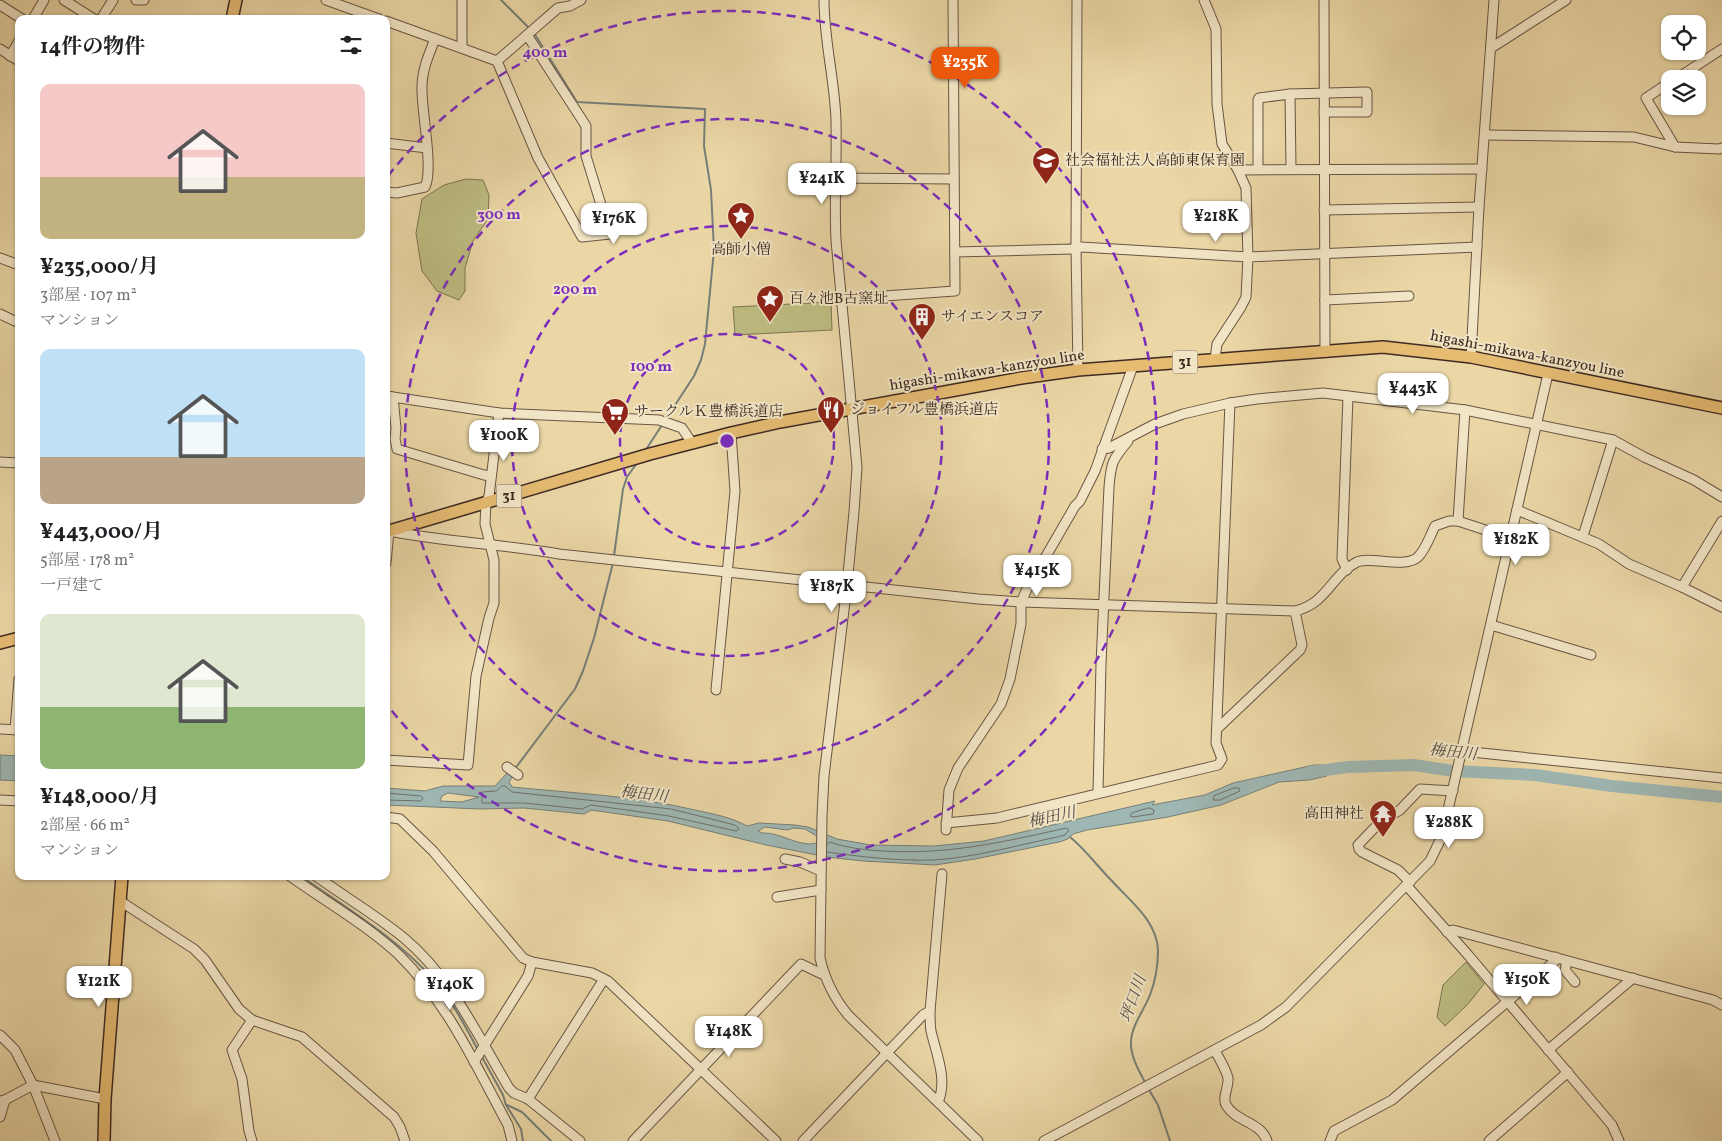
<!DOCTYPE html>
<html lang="ja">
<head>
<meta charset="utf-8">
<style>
	body { margin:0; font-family:Vollkorn,"Noto Serif JP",serif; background:#f2f2f2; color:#202124; height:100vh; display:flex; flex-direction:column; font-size:19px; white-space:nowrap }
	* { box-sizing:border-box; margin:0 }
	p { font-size:16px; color:#757577 }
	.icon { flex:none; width:28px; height:28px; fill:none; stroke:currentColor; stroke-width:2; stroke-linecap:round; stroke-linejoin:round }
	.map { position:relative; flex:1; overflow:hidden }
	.details { position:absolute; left:15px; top:15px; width:375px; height:865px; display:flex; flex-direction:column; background:#fff; border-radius:10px; box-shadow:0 1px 4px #0004 }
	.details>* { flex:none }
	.controls { position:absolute; left:1661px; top:15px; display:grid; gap:10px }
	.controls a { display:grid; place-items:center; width:45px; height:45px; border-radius:10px; background:#fff; box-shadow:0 1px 4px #0004; font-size:25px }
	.price { position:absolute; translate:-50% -42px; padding:0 11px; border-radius:10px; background:#fff; color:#222; font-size:16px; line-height:32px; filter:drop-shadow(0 1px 2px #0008) }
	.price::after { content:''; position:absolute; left:50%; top:30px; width:15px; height:11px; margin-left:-8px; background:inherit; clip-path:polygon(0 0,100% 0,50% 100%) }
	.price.active { background:#ea580c; color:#fff }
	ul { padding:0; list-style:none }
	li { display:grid; align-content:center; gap:10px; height:265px; padding:0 25px }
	li span { display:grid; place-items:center; height:155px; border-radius:10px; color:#555 }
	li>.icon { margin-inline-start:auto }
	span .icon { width:90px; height:90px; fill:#fffc; stroke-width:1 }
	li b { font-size:21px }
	h2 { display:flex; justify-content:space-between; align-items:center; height:60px; padding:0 25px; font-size:21px }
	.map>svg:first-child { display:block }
	.green { fill:#bdbd82; stroke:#7d7452 }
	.water { fill:#9eb7b3; stroke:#777f79; fill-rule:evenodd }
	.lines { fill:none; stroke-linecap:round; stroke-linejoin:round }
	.shore { stroke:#6e706b; stroke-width:1 }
	.stream { stroke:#777f79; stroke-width:2 }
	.river { stroke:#9eb7b3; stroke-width:12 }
	.minor-casing { stroke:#685544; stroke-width:11 }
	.major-casing { stroke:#3d2a23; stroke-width:14 }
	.minor { stroke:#f2e5c5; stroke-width:9 }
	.major { stroke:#e6bc73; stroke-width:11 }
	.ring { fill:none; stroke:#7b2cbf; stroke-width:2.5; stroke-dasharray:9 6 }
	.labels { text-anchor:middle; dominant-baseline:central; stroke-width:4; stroke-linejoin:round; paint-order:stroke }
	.shield { fill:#f2e5c5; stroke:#736254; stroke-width:1 }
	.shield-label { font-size:14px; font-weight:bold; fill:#3d2a23 }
	.poi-label { font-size:15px; fill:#3d2a23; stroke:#f2e5c5; text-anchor:start }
	.street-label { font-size:15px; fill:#3d2a23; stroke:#f2e5c5 }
	.water-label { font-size:16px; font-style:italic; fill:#554d47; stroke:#f2e5c5 }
	.centre { fill:#7b2cbf; stroke:#f2e5c5; stroke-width:2.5 }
	.ring-label { font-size:15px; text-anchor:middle; font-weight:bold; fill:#7b2cbf; stroke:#f2e5c5; stroke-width:4; stroke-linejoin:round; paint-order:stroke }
</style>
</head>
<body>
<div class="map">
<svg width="1722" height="1141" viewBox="0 0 1722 1141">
	<rect width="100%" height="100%" fill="#ebd7a6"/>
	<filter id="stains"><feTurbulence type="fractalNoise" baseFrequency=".004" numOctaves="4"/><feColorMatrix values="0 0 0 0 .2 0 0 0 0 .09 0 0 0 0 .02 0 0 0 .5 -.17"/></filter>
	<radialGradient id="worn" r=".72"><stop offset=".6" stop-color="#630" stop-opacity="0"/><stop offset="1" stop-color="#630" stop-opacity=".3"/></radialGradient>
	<!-- green -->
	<g class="green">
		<polygon points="466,179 483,180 489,195 488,219 473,241 465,268 465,291 459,300 437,291 422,271 416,233 422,199 444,185"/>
		<polygon points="831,302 832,330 735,335 733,307"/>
		<polygon points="1466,962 1484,984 1468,1004 1445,1026 1437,1017 1443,985"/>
	</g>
	<!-- water -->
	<g class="water">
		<polygon points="0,755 19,756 19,781 0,780"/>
		<path d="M 1314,765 L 1325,765 L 1327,776 L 1309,780 L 1279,782 L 1221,805 L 1168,817 L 1087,830 L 1073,834 L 1068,839 L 1059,842 L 975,859 L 935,865 L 863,861 L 827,857 L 766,845 L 668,821 L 591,810 L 584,814 L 524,808 L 480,809 L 386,805 L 386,788 L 425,791 L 443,786 L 495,786 L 508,772 L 513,776 L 509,782 L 512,787 C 573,793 636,796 695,810 C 713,814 731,817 747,826 L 759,823 L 795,825 L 808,827 L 837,839 L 871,845 L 934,846 L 984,841 L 1155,801 L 1152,805 L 1205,795 L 1233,783 ZM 448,793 L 479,797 L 462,802 L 440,801 L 442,796 ZM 765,827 L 787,830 L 794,828 L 805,829 L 825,841 C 820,842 814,844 809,844 C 792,843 778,832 762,833 L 758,831 Z"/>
	</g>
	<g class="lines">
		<!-- shore -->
		<g class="shore">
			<polygon points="502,786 505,786 512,792 671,809 735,825 739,829 736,831 669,816 591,805 582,809 524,803 482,803 482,792 496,791"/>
			<polygon points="1234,788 1239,788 1240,791 1220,800 1213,800 1214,796"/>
			<polyline points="386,793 421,796 423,798 421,801 386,800"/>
			<polygon points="1149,808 1154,810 1153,814 1133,817 1130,816 1132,813"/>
			<path d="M 827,852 C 862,857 898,861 933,860 C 972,858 1019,845 1057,837 L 1065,835 L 1069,830 L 1066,828 C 1004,842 948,855 883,851 C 866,850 846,848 830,842 L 827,844"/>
		</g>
		<!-- stream -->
		<g class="stream">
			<polyline points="501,0 529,28"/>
			<polyline points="534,33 577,102 705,109 704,146 711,190 714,250 705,344 701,360 694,376 666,419"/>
			<polyline points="645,451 662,425"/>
			<polyline points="614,556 623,489 627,477 637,463"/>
			<polyline points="514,770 575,689 583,671 594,638 613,563"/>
			<path d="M 1070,837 C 1086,850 1097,866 1112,881 C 1130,901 1157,921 1158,950 C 1158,964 1155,982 1150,995 C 1144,1010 1132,1025 1131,1041 C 1130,1056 1139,1071 1146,1084"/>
			<path d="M 301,876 C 346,908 396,937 433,979 C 452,1000 465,1026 478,1050"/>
			<polyline points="482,1057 503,1095 506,1105 521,1129 523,1141"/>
			<polyline points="1148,1088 1158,1105 1170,1141"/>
			<polyline points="507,1105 522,1112 551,1141"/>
		</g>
		<!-- river -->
		<polyline class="river" points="1311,772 1348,767 1414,765 1453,771 1535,775 1612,786 1722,797"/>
		<defs>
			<g id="minor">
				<polyline points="64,0 94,19"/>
				<polyline points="136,0 144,0"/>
				<polyline points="326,0 379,19"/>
				<polyline points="462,0 462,48"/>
				<path d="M 824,0 C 824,41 835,81 836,121 C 837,161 834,200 836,240 L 857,467 L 854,512 L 847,585 L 824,776 L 822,816 L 820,958 C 825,980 834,998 848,1015 L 978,1141"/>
				<polyline points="1077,0 1076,248 1078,370"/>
				<polyline points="1204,0 1216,29 1217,104 1222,144 1238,170 1246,188 1248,257 1246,297 1241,307 1217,344 1215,359"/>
				<polyline points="1324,0 1325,352"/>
				<polyline points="0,5 22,19"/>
				<polyline points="33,19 44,0"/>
				<polyline points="101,19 113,0"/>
				<polyline points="386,21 497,61 558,8 570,6 581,0"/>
				<polyline points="1491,48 1566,0"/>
				<polyline points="0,49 19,61"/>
				<polyline points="10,56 19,41"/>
				<polyline points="497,61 538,158 582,237 610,234 586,156 586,126 527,35"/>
				<polyline points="1676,79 1722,49"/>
				<polyline points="1670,82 1646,98 1675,147"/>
				<polyline points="1290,94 1291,169"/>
				<polyline points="1485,135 1634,137 1675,147 1719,149 1722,148"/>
				<polyline points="386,143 427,148"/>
				<polyline points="1258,169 1258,100 1259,98 1290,94 1367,92 1367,112 1324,112"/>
				<polyline points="1238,170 1482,169"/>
				<polyline points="835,178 953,179"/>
				<path d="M 386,192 L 397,193 L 425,187 C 434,170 421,109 422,87 C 422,70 429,54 435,39"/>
				<polyline points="1324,210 1479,207"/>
				<polyline points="955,252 1072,249 1081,247 1248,257 1477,247"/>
				<polyline points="0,258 19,265"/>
				<polyline points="842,299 955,291 953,0"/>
				<polyline points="1325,300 1409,296"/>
				<polyline points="0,314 19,323"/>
				<polyline points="1471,357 1479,207 1494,0"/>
				<polyline points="386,396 499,413 659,420 682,428 692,443"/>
				<polyline points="393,397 396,428 395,439 397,449 484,475 491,476"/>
				<polyline points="1102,449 1109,448 1155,424 1183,414 1230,403 1257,399 1323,393 1465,410 1613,440 1644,457 1694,480 1722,497"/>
				<polyline points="0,462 19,463"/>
				<polyline points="1517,510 1599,544 1629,564 1682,587 1722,607"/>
				<polyline points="1458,521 1465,410"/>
				<path d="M 389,531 C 445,542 502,544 559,554 L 978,599 L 1021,602 L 1295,611 C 1328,603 1331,575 1357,562 C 1371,556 1405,569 1418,557 C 1426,549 1430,536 1435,526 L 1449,521 L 1458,521 L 1510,538"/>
				<polyline points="1583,536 1613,440"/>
				<polyline points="386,563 389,531"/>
				<polyline points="1347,570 1342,559 1348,396"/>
				<polyline points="1682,587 1722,521"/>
				<polyline points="1491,625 1591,655"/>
				<polyline points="716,690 735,491 731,433"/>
				<polyline points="0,729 19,730"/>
				<polyline points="1217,729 1300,650 1302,645 1295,611"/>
				<polyline points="15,730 19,679"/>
				<polyline points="1462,751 1722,778"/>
				<polyline points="386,760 468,765 476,676 489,618 494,603 494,560 485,524 486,503 489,496 499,413"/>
				<polyline points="507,767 518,775"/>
				<path d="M 1098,793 L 1101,664 L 1109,487 C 1111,463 1112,460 1128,441"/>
				<polyline points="0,800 19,801"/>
				<polyline points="386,817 400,819 433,851 523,958 532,962 592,973 608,981 776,1141"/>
				<polyline points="946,823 997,818 1218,765 1222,759 1216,743 1230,403"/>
				<polyline points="946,830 949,790 958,768 1001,704 1010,679 1021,624 1021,602 1027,589 1075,506 1080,501 1095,471 1133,366"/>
				<polyline points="785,859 800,862 821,871"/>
				<path d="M 290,876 C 325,901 368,926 399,955 C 448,1003 476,1066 508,1125 L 512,1141"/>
				<path d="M 316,876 C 345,897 376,915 404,938 C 451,977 478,1036 509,1088 L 514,1093 L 528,1099 L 580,1141"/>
				<polyline points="1410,882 1398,870 1362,852 1359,849 1358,845 1381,821 1400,810 1420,789 1453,791"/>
				<polyline points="1407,886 1469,956 1612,1125 1619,1141"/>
				<polyline points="777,897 821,890"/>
				<polyline points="120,901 194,949 205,960 239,1009 252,1020 302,1037 394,1117 400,1127 405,1141"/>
				<polyline points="1447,932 1453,930 1713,1000 1722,1005"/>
				<polyline points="1567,961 1565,970 1575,982"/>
				<path d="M 930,1011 C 930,1017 930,1024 931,1031 C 936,1053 948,1080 938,1102"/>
				<polyline points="0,1035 15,1050 33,1085 55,1141"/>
				<path d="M 1215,1050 C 1219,1059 1226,1069 1228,1078 C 1229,1087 1222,1097 1226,1105 C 1236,1122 1261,1122 1267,1141"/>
				<polyline points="1548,1050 1633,978"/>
				<polyline points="474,1062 528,976 532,962"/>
				<polyline points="528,1099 604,979"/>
				<polyline points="0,1101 5,1100 33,1085 105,1099"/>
				<polyline points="0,1117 5,1100"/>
				<polyline points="252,1141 249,1131 242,1079 232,1050 252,1020"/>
				<polyline points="633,1141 801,964 824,975"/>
				<polyline points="803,1141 923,1015 930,1011 942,874"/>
				<polyline points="1044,1141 1261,1025 1286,1007 1430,861 1442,836 1548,374"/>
				<polyline points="1330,1141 1334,1131 1392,1100 1555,961 1556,957"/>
				<polyline points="1489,1141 1568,1072"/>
			</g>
			<g id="major">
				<polyline points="232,19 236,0"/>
				<polyline points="386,532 650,454 731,433 780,422 1021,378 1078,370 1383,347 1471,357 1722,408"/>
				<polyline points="0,643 19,638"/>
				<polyline points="104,1141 105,1099 122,876"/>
			</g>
		</defs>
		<!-- minor casing -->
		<use href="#minor" class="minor-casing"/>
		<!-- major casing -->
		<use href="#major" class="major-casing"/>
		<!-- minor -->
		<use href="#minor" class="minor"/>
		<!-- major -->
		<use href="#major" class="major"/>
	</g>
	<!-- distance rings -->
	<g class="ring">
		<circle cx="727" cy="441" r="107"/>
		<circle cx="727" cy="441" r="215"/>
		<circle cx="727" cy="441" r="322"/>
		<path d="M388 176A430 430 0 1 1 388 706"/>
	</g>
	<!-- icons -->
	<defs>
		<symbol id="school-pin" viewBox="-11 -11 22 30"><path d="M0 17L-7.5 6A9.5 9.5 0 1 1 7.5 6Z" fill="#8f2418" stroke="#f2e5c5"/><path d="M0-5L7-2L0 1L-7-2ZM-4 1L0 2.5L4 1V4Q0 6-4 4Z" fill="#fff"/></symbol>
		<symbol id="sight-pin" viewBox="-11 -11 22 30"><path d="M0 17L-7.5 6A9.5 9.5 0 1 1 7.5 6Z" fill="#8f2418" stroke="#f2e5c5"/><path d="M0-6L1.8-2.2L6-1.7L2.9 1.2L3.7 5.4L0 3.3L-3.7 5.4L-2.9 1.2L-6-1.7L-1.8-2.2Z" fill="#fff"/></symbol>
		<symbol id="building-pin" viewBox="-11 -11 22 30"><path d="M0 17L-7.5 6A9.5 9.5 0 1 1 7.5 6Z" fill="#8f2418" stroke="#f2e5c5"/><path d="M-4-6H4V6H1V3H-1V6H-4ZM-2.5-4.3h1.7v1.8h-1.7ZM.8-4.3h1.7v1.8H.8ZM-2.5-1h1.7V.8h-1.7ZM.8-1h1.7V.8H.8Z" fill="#fff"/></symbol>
		<symbol id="restaurant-pin" viewBox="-11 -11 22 30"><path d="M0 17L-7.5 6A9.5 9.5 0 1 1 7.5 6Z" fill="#8f2418" stroke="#f2e5c5"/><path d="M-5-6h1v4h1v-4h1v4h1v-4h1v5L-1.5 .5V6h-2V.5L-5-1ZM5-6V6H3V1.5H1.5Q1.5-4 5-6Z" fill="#fff"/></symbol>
		<symbol id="supermarket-pin" viewBox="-11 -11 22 30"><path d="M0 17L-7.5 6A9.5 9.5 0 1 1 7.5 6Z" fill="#8f2418" stroke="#f2e5c5"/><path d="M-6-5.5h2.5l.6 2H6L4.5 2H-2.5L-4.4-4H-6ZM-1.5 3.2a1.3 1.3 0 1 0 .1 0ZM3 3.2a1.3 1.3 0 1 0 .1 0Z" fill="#fff"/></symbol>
		<symbol id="temple-pin" viewBox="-11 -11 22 30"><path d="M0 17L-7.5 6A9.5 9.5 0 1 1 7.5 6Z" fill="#8f2418" stroke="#f2e5c5"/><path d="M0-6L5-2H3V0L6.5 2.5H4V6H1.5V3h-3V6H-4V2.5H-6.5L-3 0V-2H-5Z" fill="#fff"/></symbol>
	</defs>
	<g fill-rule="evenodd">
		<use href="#school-pin" x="1030" y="145" width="32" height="43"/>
		<use href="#sight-pin" x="725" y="200" width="32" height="43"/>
		<use href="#sight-pin" x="754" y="283" width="32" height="43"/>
		<use href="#building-pin" x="906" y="301" width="32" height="43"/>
		<use href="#restaurant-pin" x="815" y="394" width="32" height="43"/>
		<use href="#supermarket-pin" x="599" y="396" width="32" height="43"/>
		<use href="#temple-pin" x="1367" y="798" width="32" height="43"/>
	</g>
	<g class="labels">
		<!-- shield labels -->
		<g class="shield">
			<rect x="1172.5" y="350.5" width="25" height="23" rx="4"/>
			<rect x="496.5" y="484.5" width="25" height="23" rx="4"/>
		</g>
		<g class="shield-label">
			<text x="1185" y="362">31</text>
			<text x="509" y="496">31</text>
		</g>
		<!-- poi labels -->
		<g class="poi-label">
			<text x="1065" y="161">社会福祉法人高師東保育園</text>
			<text x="741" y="250" text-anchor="middle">高師小僧</text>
			<text x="789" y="299">百々池B古窯址</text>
			<text x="941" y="317">サイエンスコア</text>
			<text x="850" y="410">ジョイフル豊橋浜道店</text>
			<text x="634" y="412">サークルＫ豊橋浜道店</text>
			<text x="1364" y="814" text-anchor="end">高田神社</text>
		</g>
		<!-- street labels -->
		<g class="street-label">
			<text transform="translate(1527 355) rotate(11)">higashi-mikawa-kanzyou line</text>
			<text transform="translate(987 371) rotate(-9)">higashi-mikawa-kanzyou line</text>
		</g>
		<!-- water labels -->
		<g class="water-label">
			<text transform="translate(1453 753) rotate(6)">梅田川</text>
			<text transform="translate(644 795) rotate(7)">梅田川</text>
			<text transform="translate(1052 818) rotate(-12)">梅田川</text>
			<text transform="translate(1134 999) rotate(-70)">坪口川</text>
		</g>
	</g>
	<circle cx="727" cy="441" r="8" class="centre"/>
	<g class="ring-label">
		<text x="545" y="57">400 m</text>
		<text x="499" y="219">300 m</text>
		<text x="575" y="294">200 m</text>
		<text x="651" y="371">100 m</text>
	</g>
	<rect width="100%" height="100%" filter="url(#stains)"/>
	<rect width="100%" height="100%" fill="url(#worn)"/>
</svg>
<div class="controls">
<a><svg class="icon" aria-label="locate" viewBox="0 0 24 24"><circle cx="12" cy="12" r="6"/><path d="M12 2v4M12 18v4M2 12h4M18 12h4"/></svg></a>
<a><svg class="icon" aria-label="layers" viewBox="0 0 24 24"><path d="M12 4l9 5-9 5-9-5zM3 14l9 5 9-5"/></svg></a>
</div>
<b class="price active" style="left:965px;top:89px">¥235K</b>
<b class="price" style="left:822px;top:205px">¥241K</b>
<b class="price" style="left:1216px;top:243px">¥218K</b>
<b class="price" style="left:614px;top:245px">¥176K</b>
<b class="price" style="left:1413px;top:415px">¥443K</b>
<b class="price" style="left:504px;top:462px">¥100K</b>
<b class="price" style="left:1516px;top:566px">¥182K</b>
<b class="price" style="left:1037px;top:597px">¥415K</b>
<b class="price" style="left:832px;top:613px">¥187K</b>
<b class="price" style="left:1449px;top:849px">¥288K</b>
<b class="price" style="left:1527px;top:1006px">¥150K</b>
<b class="price" style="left:99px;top:1008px">¥121K</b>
<b class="price" style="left:450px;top:1011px">¥140K</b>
<b class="price" style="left:729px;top:1058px">¥148K</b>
<section class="details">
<h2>14件の物件<svg class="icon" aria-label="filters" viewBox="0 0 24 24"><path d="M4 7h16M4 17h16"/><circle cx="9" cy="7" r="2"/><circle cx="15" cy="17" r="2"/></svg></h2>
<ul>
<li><span style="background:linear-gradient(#f6c9c9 60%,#c2b280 0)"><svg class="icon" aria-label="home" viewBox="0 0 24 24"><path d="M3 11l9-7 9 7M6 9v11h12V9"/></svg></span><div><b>¥235,000/月</b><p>3部屋 · 107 m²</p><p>マンション</p></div></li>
<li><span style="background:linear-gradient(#bfe0f5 70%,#b9a48a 0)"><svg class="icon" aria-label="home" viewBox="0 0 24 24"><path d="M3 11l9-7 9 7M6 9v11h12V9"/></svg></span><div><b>¥443,000/月</b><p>5部屋 · 178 m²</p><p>一戸建て</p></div></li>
<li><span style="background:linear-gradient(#dfe7d0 60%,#8fb573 0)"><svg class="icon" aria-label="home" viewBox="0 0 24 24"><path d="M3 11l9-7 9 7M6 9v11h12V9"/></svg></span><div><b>¥148,000/月</b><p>2部屋 · 66 m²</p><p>マンション</p></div></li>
</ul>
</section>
</div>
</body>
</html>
